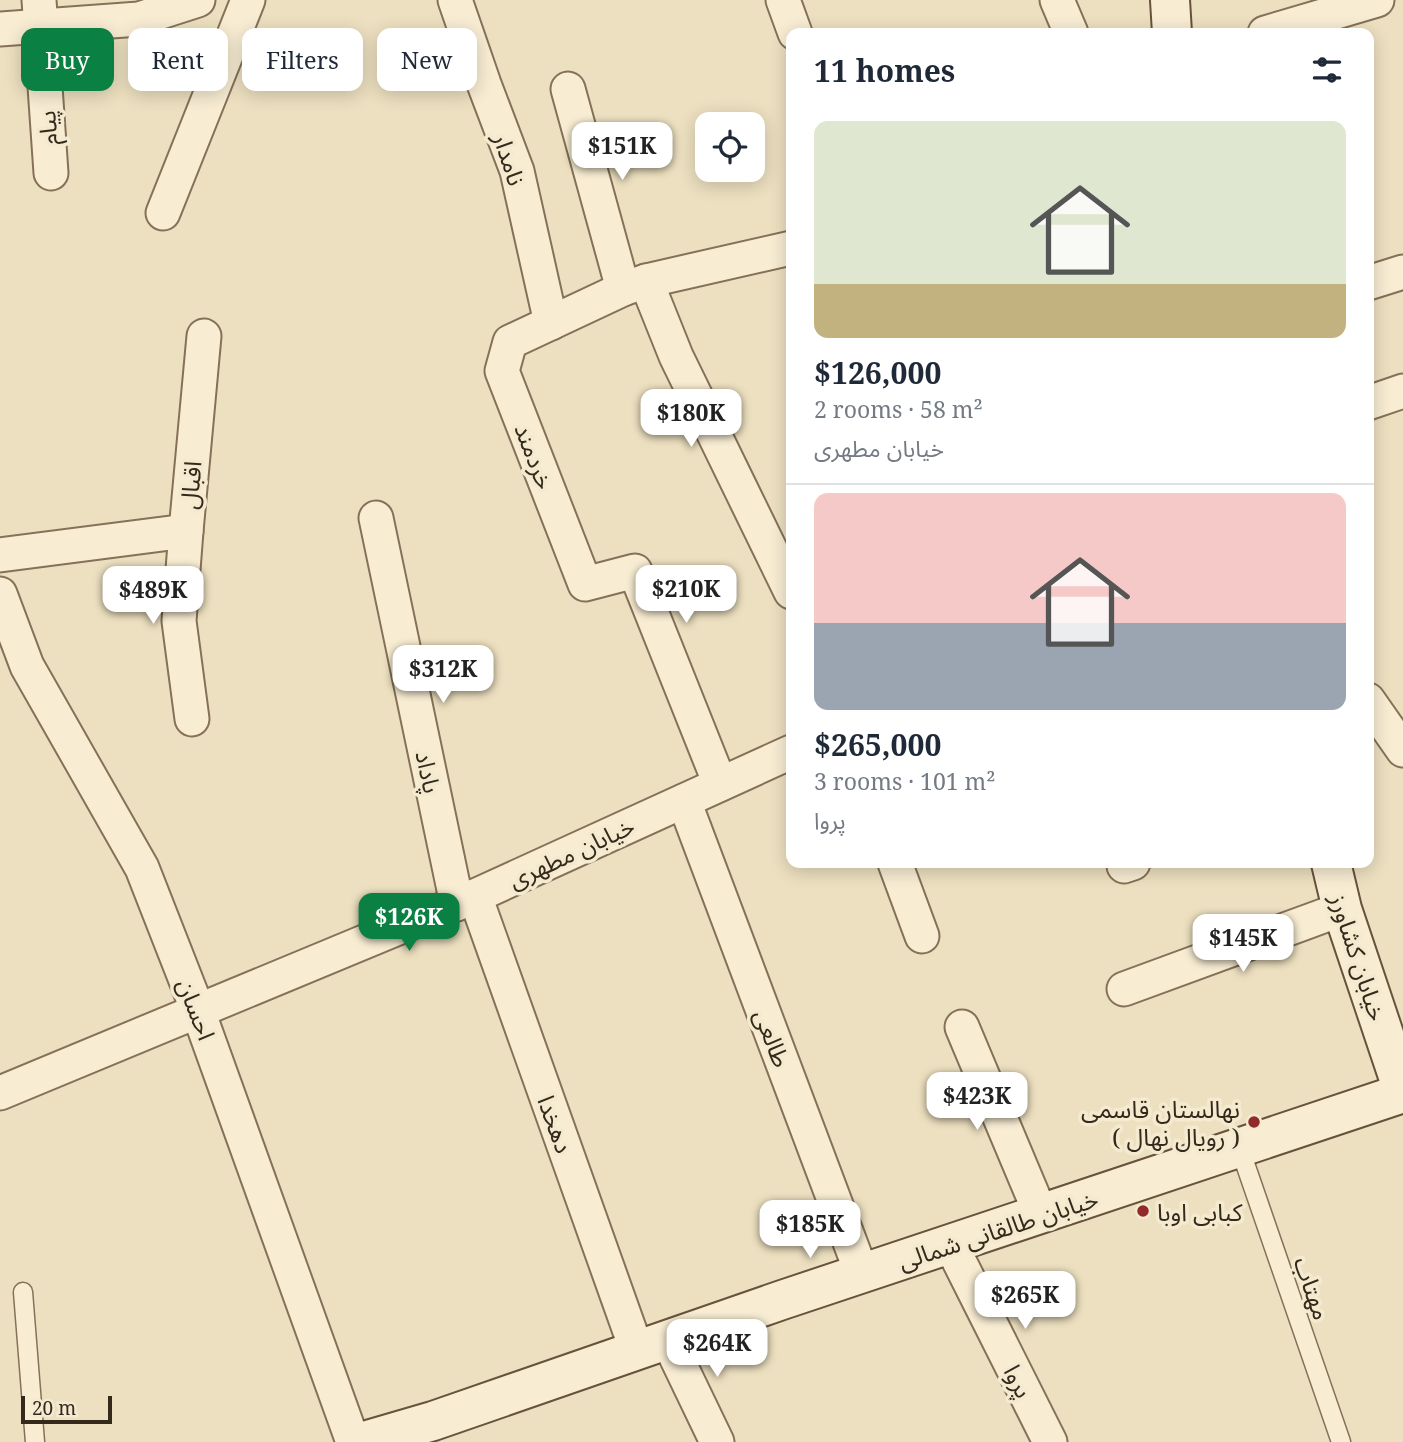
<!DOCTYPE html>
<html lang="en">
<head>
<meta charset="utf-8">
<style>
	body { margin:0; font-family:"Noto Serif","Noto Sans Arabic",serif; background:#f6f6f7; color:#1f2937; height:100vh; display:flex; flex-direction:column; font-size:26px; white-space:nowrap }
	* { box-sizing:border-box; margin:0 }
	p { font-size:23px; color:#747a83 }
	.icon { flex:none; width:38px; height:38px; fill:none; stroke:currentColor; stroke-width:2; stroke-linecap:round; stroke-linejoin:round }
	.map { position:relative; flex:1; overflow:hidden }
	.drawer { position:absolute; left:786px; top:28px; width:588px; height:840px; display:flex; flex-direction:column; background:#fff; border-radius:14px; box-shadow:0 4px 18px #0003 }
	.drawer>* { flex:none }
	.top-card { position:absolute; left:21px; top:28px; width:660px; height:63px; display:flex; gap:14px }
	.fabs { position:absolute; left:695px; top:112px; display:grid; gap:14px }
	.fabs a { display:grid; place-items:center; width:70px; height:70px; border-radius:14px; background:#fff; box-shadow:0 4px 18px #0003; font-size:35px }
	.scale { position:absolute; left:21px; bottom:18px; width:91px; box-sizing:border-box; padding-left:7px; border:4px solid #35291c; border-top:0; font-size:19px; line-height:24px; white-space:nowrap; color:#35291c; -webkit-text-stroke:5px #f4eacf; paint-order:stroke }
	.price { position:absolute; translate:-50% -60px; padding:0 16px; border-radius:14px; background:#fff; color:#222; font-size:23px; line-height:46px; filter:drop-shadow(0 2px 4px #0008) }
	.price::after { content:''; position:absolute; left:50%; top:42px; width:21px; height:16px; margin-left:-10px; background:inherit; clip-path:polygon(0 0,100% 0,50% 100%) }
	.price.active { background:#0b8043; color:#fff }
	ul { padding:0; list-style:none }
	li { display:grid; align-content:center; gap:14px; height:371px; padding:0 28px }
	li+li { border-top:2px solid #e0e1e3 }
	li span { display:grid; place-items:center; height:217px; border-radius:14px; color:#555 }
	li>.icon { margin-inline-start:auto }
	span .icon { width:126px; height:126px; fill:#fffc; stroke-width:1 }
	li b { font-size:30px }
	h2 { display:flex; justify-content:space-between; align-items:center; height:84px; padding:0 28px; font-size:30px }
	.pill { padding:0 24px; border-radius:14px; background:#fff; box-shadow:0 4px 18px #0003; font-size:24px; line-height:63px }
	.pill.active { background:#0b8043; color:#fff }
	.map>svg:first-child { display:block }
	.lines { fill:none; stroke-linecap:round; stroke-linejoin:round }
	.lane-casing { stroke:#857158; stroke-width:21 }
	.street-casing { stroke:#857158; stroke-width:37 }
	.secondary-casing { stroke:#67523c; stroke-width:42 }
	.lane { stroke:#f8edd3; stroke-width:18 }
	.street { stroke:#f8edd3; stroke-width:33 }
	.secondary { stroke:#f8edd3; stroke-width:38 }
	.poi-dot { fill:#932a2a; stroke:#f4eacf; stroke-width:2.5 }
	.labels { text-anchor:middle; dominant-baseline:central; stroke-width:7; stroke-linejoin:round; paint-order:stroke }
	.street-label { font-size:24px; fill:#35291c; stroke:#f4eacf }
	.poi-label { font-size:24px; fill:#35291c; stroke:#f4eacf; text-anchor:end }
</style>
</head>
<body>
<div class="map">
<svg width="1403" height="1442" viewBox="0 0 1403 1442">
	<rect width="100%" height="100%" fill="#ede0c0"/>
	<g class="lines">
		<defs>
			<g id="lane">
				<polyline points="1240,1149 1341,1442"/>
				<polyline points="23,1292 35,1442"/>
			</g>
			<g id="street">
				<polyline points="39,0 51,173"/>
				<polyline points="455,0 484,84 517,171 551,323"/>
				<polyline points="783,0 795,33"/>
				<polyline points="1057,0 1071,33"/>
				<polyline points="0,29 139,19 198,0"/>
				<polyline points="1265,33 1377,0"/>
				<polyline points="568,89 623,289"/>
				<polyline points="163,213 248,0"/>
				<polyline points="646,281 676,356 791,592"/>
				<polyline points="1368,283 1403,272"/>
				<polyline points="1368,403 1403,391"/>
				<polyline points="376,518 457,904"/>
				<polyline points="186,531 179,621 192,719"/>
				<polyline points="0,555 186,531 204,336"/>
				<polyline points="0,594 27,666 142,868 198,1011 353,1442"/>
				<polyline points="1368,700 1403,750"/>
				<polyline points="720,784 635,571 585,584 502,371 510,342 623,289 646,281 791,248"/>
				<polyline points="684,801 862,1274"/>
				<polyline points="895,863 922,936"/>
				<polyline points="1124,866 1133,863"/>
				<polyline points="475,896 637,1351"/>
				<polyline points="1124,989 1342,909"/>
				<polyline points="962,1027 1041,1215"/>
				<polyline points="0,1093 475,896 791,752"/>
				<polyline points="951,1245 1050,1442"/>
				<polyline points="668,1340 717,1442"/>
			</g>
			<g id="secondary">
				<polyline points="1170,0 1172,33"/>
				<polyline points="1331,863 1342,909 1403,1091"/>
				<polyline points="361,1442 433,1421 782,1300 1403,1093"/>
			</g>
		</defs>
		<!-- lane casing -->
		<use href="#lane" class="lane-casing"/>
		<!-- street casing -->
		<use href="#street" class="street-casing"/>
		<!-- secondary casing -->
		<use href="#secondary" class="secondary-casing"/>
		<!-- lane -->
		<use href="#lane" class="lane"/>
		<!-- street -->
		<use href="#street" class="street"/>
		<!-- secondary -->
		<use href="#secondary" class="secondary"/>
	</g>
	<!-- markers -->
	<g class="poi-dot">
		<circle cx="1254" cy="1122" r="7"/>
		<circle cx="1143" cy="1211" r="7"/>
	</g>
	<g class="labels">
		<!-- street labels -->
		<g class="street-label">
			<text transform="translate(47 128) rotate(-95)">پیام</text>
			<text transform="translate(510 159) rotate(72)">نامدار</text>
			<text transform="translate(535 456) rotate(69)">خردمند</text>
			<text transform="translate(190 485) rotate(-85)">اقبال</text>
			<text transform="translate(429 772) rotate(78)">پاداد</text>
			<text transform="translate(571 852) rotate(-25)">خیابان مطهری</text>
			<text transform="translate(1359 957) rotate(72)">خیابان کشاورز</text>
			<text transform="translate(197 1009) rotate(69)">احسان</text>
			<text transform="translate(773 1038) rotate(69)">طالعی</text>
			<text transform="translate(556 1124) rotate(70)">دهخدا</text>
			<text transform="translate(998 1229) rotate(-18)">خیابان طالقانی شمالی</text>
			<text transform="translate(1313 1288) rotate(71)">مهتاب</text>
			<text transform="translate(1019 1381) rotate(63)">پروا</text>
		</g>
		<!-- poi labels -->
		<g class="poi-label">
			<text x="1240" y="1108">نهالستان قاسمی<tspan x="1240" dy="28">( رویال نهال )</tspan></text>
			<text x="1157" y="1211" text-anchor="start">کبابی اوبا</text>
		</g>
	</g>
</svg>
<div class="fabs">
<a><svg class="icon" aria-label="locate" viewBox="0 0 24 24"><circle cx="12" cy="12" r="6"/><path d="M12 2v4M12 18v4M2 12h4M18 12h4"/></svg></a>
</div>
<div class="scale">20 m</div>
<b class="price" style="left:622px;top:182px">$151K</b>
<b class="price" style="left:691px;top:449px">$180K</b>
<b class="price" style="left:686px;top:625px">$210K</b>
<b class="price" style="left:153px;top:626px">$489K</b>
<b class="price" style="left:443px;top:705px">$312K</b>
<b class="price active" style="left:409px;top:953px">$126K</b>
<b class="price" style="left:1243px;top:974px">$145K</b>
<b class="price" style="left:977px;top:1132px">$423K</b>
<b class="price" style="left:810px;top:1260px">$185K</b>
<b class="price" style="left:1025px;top:1331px">$265K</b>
<b class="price" style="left:717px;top:1379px">$264K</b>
<div class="top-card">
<a class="pill active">Buy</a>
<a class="pill">Rent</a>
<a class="pill">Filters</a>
<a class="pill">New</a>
</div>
<section class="drawer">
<h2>11 homes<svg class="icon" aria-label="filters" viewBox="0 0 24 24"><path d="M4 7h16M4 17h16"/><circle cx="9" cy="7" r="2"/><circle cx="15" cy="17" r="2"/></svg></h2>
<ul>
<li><span style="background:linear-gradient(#dfe7d0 75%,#c2b280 0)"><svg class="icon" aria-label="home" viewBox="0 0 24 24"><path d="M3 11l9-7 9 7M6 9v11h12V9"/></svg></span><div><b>$126,000</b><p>2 rooms · 58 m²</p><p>خیابان مطهری</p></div></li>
<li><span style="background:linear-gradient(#f6c9c9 60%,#9aa5b1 0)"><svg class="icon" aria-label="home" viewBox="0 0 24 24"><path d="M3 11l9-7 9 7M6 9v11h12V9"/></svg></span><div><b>$265,000</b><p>3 rooms · 101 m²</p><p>پروا</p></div></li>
</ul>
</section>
</div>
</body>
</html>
